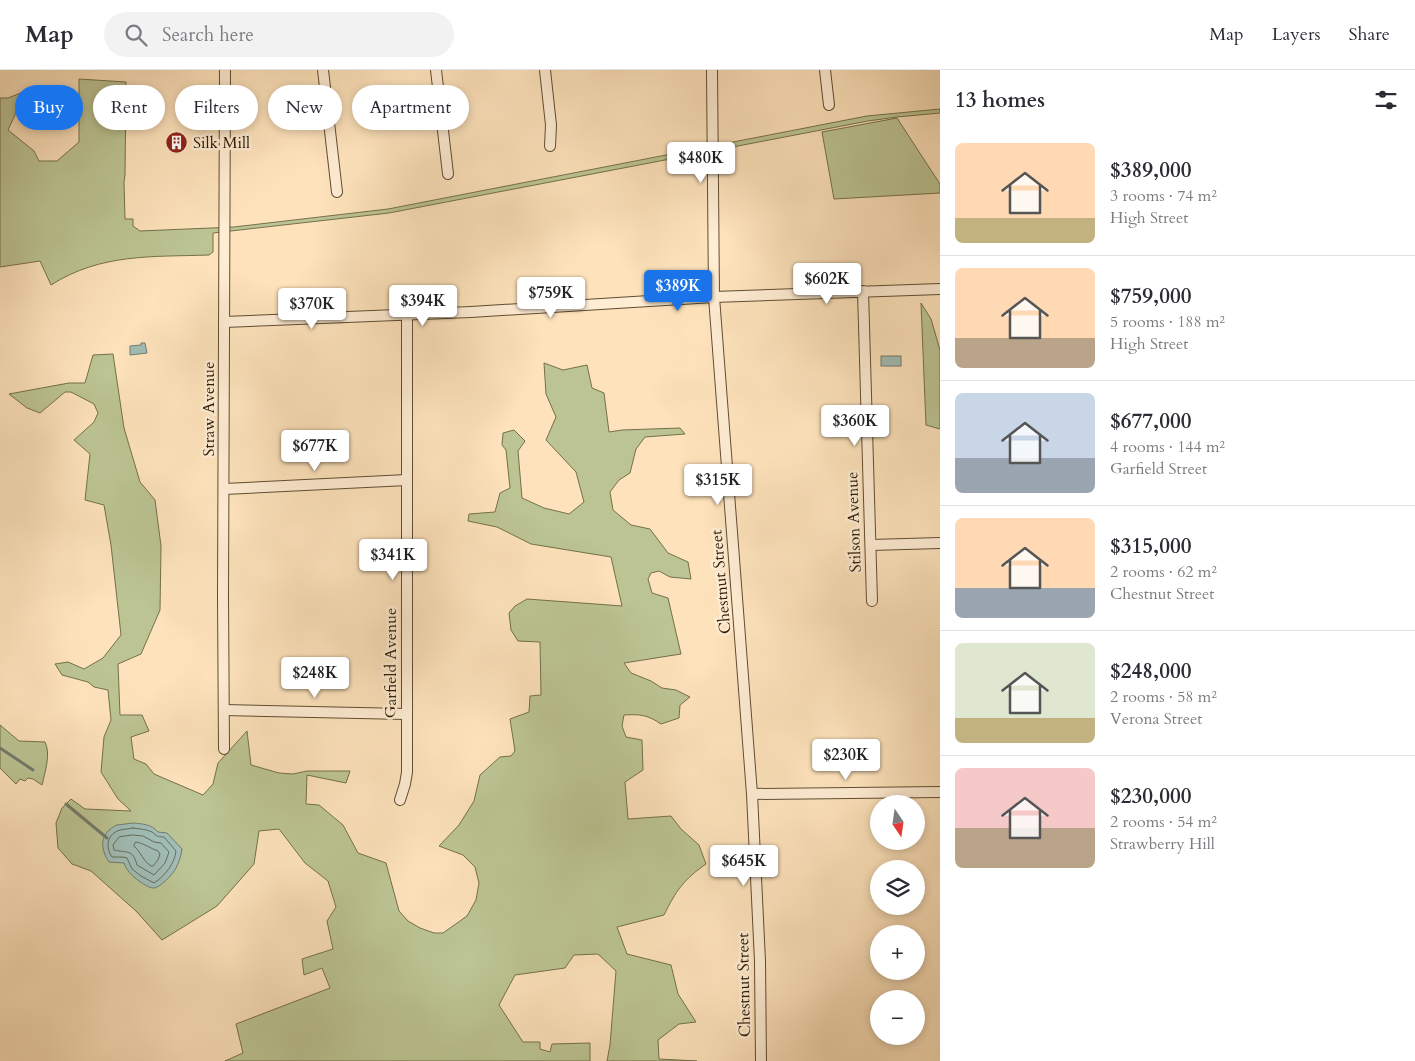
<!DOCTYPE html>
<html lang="en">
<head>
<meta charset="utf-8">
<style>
	body { margin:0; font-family:Cardo,serif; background:#f2f2f3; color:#2b2b33; height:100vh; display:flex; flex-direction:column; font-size:19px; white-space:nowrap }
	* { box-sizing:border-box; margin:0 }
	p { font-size:16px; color:#7c7c81 }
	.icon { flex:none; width:28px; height:28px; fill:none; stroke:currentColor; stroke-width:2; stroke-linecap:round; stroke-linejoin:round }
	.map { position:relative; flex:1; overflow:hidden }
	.side { display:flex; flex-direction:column; background:#fff; width:475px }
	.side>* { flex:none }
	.top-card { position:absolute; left:15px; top:15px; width:475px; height:45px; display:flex; gap:10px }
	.needle { width:32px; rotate:167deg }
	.buttons { position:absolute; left:870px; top:725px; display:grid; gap:10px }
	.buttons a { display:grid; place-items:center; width:55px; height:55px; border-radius:50%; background:#fff; box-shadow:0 2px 8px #0003; font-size:25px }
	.price { position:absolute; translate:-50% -42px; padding:0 11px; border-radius:5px; background:#fff; color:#222; font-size:16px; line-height:32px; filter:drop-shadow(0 1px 2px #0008) }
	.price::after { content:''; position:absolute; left:50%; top:30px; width:15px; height:11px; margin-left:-8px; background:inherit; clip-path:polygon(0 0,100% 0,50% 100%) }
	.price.on { background:#1a73e8; color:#fff }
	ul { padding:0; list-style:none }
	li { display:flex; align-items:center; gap:15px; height:125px; padding:0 15px }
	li+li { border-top:1px solid #e1e1e2 }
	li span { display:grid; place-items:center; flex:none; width:140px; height:100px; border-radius:8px; color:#555 }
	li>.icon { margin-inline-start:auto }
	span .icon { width:60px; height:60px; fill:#fffc; stroke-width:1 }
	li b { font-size:21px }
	h2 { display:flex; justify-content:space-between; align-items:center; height:60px; padding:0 15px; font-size:21px }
	.chip { padding:0 18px; border-radius:22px; background:#fff; box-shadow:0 2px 8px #0003; font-size:18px; line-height:45px }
	.chip.on { background:#1a73e8; color:#fff }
	header { display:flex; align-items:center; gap:30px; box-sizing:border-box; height:70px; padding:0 25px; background:#fff; border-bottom:1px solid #e1e1e2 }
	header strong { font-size:24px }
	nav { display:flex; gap:28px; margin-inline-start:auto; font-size:18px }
	.search { width:350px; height:45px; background:#f2f2f3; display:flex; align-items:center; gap:12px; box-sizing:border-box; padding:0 18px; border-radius:28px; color:#7c7c81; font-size:19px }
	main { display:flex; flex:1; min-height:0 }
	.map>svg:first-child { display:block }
	.green { fill:#bcc493; stroke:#74704b }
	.water { fill:#a1bdb6; stroke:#727c6e }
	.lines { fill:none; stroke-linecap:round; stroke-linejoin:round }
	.shore { stroke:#666c5c; stroke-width:1 }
	.stream { stroke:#727c6e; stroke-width:3 }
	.minor-casing { stroke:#604d31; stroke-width:12 }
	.minor { stroke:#feecd3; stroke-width:10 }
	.labels { text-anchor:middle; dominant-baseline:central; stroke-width:5; stroke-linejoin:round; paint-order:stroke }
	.poi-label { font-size:16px; fill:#2c1b03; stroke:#feecd3; text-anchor:start }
	.street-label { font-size:16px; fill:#2c1b03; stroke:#feecd3 }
</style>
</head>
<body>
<header>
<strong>Map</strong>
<div class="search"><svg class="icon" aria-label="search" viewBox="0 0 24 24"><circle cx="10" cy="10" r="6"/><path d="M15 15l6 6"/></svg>Search here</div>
<nav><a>Map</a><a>Layers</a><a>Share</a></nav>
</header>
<main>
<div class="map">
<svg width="940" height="991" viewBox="0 0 940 991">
	<rect width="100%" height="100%" fill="#fde2bb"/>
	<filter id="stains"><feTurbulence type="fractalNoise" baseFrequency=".004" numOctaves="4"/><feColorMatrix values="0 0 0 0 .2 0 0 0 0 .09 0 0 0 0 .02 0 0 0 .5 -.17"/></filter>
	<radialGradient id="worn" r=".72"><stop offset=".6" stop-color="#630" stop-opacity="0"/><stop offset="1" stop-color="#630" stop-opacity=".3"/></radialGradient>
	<!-- green -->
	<g class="green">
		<path d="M 79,9 L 126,12 L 125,105 L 124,112 L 125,149 L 133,149 L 133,156 L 140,161 L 234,157 L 388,139 L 867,46 L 940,39 L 940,43 L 897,47 L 868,51 L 389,143 L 213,163 L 213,182 L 209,185 C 153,187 101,183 51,215 L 40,191 L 0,197 L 0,28 L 8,28 L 26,21 L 8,60 L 34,81 L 39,91 L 57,91 L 79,72 Z"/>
		<polygon points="897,48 940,114 940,123 834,129 822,62"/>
		<polygon points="921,233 931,249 940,280 940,359 926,355"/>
		<path d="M 113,284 L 124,358 L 140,412 L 155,430 L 161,476 L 160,540 L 141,584 L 118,594 L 120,645 L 142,645 L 149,661 L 131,667 L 134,689 L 146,694 L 154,704 L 203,725 L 213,714 L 218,693 L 247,661 L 251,695 L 279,703 L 293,704 L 307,701 L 350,701 L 346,713 L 307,705 L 306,734 L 319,735 L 343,755 L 358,783 L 386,793 L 399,841 L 408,851 L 420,858 L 434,863 L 443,863 L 467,846 L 476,830 L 479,813 L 475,797 L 463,785 L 439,776 L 459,755 L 474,731 L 480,705 L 500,687 L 511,686 L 515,681 L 510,649 L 529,642 L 530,626 L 541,625 L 540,572 L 518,571 L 511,560 L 509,543 L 515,536 L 527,529 L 622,536 L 611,487 L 531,474 L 497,457 L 468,451 L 469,444 L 495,442 L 500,423 L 510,418 L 506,380 L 502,375 L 503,363 L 514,360 L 525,371 L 518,381 L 522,428 L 544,438 L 569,444 L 584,432 L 576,402 L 546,370 L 556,347 L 546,324 L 544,293 L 563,300 L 587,295 L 592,318 L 604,323 L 609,362 L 622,360 L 680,358 L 685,364 L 645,367 L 636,379 L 630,403 L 619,410 L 610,422 L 613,440 L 631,455 L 650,459 L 668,483 L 688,492 L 691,509 L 670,507 L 659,501 L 651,503 L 648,509 L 652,523 L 668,528 L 681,584 L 624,593 L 631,603 L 651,611 L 662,618 L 676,620 L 690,627 L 680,635 L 679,648 L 661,654 C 648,645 640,644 624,645 L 622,656 L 626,667 L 642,670 L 643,700 L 625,712 L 628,749 L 671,746 L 681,759 L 699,775 L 706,794 C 683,810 676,821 664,845 L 617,857 L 627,884 L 671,895 L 678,924 L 696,952 L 679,954 L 658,970 L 659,989 L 697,991 L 607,991 L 610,975 L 616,901 L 598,884 L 574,885 L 565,898 L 515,905 L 499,935 L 523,972 L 540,972 L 540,979 L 550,982 L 552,974 L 590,973 L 590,991 L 225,991 L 243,983 L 236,954 L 330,918 L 322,898 L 304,905 L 302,889 L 333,879 L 327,851 L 336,837 L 328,811 L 305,793 L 279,759 L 259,761 L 254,794 L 217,836 L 162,870 L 136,841 L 91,801 L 72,794 L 58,778 L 56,753 L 62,738 L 71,729 L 85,739 L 131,741 L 118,729 L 101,702 L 104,667 L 111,650 L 108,620 L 94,617 L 88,612 L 62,605 L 55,594 L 68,592 L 84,599 L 103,588 L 121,565 L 111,475 L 104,435 L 85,430 L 90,384 L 74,370 L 94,352 L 98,343 L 94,334 L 71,322 L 65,322 L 40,343 L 27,338 L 9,324 L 69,313 L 85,313 L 93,285 Z"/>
		<path d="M 0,655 L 19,671 L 45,672 C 51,684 45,702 42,715 L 33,709 L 28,708 L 25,711 L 20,709 L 16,714 L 0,698 Z"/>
	</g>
	<!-- water -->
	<g class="water">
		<polygon points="141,273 145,273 147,283 130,285 130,276 141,275"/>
		<rect x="881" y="286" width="20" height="10"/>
		<path d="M 133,753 C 143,754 151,754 158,762 L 167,763 L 182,779 C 181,786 179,792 176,798 C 174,803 159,819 153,818 C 149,818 142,813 139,811 C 131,805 127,801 124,793 L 109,792 C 100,779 99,763 117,755 C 122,754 128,754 133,753 Z"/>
	</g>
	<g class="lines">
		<!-- shore -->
		<g class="shore">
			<path d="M 133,758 C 139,759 146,759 152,762 C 157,766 157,767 164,767 L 176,781 C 175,793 165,806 154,813 L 141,806 L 132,799 L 127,788 L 122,787 L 112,787 C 105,777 107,764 120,760 C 124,759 129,759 133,758 Z"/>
			<path d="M 133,765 L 143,766 L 154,772 L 161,773 L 169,782 L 165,793 L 154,805 L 137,795 C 133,779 127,783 114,780 L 113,775 L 119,767 Z"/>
			<path d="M 136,772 C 144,773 151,779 158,781 L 160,784 L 158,790 L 153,796 L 151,796 C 143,791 141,782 134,776 Z"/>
		</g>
		<!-- stream -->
		<g class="stream">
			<polyline points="0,678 33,700"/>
			<polyline points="66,734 107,768"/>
		</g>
		<defs>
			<g id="minor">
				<polyline points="323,0 337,122"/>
				<polyline points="436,0 448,104"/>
				<polyline points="545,0 551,55 550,76"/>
				<polyline points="712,0 714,227 752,724 760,891 761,991"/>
				<polyline points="825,0 829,35"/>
				<polyline points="863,221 872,531"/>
				<polyline points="224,252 471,242 714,227 940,219"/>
				<polyline points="224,419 407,410"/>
				<polyline points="871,475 940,473"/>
				<polyline points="224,640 406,644"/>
				<polyline points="224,679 223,527 225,0"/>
				<polyline points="752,724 940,722"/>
				<polyline points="400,730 405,714 407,702 407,245"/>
			</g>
		</defs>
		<!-- minor casing -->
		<use href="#minor" class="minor-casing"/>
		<!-- minor -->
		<use href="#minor" class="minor"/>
	</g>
	<!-- icons -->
	<defs>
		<symbol id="building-disc" viewBox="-11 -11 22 22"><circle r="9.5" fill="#8f2418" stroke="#feecd3"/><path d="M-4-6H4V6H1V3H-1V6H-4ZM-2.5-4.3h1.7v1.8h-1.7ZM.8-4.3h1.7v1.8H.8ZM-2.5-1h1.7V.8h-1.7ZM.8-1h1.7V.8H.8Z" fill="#fff"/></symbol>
	</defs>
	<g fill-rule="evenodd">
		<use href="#building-disc" x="164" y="60" width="25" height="25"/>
	</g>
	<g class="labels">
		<!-- poi labels -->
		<g class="poi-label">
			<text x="193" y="73">Silk Mill</text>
		</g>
		<!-- street labels -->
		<g class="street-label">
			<text transform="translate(209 339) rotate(-90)">Straw Avenue</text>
			<text transform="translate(854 452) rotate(-92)">Stilson Avenue</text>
			<text transform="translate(721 512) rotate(-95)">Chestnut Street</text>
			<text transform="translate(391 593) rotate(-90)">Garfield Avenue</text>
			<text transform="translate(744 915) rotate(-91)">Chestnut Street</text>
		</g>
	</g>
	<rect width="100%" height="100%" filter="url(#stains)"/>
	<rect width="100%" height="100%" fill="url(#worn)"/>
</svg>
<div class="buttons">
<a><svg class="needle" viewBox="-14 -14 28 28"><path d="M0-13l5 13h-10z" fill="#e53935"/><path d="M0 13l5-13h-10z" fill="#7c7c81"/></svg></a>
<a><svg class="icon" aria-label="layers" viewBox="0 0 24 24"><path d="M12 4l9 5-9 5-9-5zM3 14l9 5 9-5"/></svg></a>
<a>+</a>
<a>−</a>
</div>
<b class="price" style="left:701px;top:114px">$480K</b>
<b class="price" style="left:827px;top:235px">$602K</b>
<b class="price on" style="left:678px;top:242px">$389K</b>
<b class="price" style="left:551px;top:249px">$759K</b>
<b class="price" style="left:423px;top:257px">$394K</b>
<b class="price" style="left:312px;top:260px">$370K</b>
<b class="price" style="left:855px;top:377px">$360K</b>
<b class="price" style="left:315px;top:402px">$677K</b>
<b class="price" style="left:718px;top:436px">$315K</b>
<b class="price" style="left:393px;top:511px">$341K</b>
<b class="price" style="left:315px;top:629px">$248K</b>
<b class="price" style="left:846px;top:711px">$230K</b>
<b class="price" style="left:744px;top:817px">$645K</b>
<div class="top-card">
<a class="chip on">Buy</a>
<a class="chip">Rent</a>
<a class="chip">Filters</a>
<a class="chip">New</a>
<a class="chip">Apartment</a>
</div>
</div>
<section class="side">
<h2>13 homes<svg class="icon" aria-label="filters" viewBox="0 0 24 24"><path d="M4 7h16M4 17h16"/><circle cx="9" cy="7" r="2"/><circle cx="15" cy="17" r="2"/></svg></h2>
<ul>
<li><span style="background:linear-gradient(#ffd9b3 75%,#c2b280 0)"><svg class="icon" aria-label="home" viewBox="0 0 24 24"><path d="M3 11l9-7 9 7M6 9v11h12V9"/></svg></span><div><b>$389,000</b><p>3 rooms · 74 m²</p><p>High Street</p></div></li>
<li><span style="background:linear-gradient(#ffd9b3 70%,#b9a48a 0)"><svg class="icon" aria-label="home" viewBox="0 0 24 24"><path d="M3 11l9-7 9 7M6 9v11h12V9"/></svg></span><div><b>$759,000</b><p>5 rooms · 188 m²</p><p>High Street</p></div></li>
<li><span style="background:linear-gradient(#c9d6e8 65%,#9aa5b1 0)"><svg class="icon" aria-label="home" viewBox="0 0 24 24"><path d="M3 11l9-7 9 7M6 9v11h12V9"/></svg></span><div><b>$677,000</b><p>4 rooms · 144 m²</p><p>Garfield Street</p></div></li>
<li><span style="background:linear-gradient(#ffd9b3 70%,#9aa5b1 0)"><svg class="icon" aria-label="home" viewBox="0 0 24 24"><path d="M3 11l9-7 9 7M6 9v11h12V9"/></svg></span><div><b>$315,000</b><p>2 rooms · 62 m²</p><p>Chestnut Street</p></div></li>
<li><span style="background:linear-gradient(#dfe7d0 75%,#c2b280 0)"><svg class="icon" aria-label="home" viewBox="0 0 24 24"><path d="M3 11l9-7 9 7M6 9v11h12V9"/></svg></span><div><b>$248,000</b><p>2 rooms · 58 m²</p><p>Verona Street</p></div></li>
<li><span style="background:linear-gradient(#f6c9c9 60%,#b9a48a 0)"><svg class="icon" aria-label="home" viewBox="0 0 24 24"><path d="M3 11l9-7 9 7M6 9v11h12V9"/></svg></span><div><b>$230,000</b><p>2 rooms · 54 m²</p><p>Strawberry Hill</p></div></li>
</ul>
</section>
</main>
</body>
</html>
